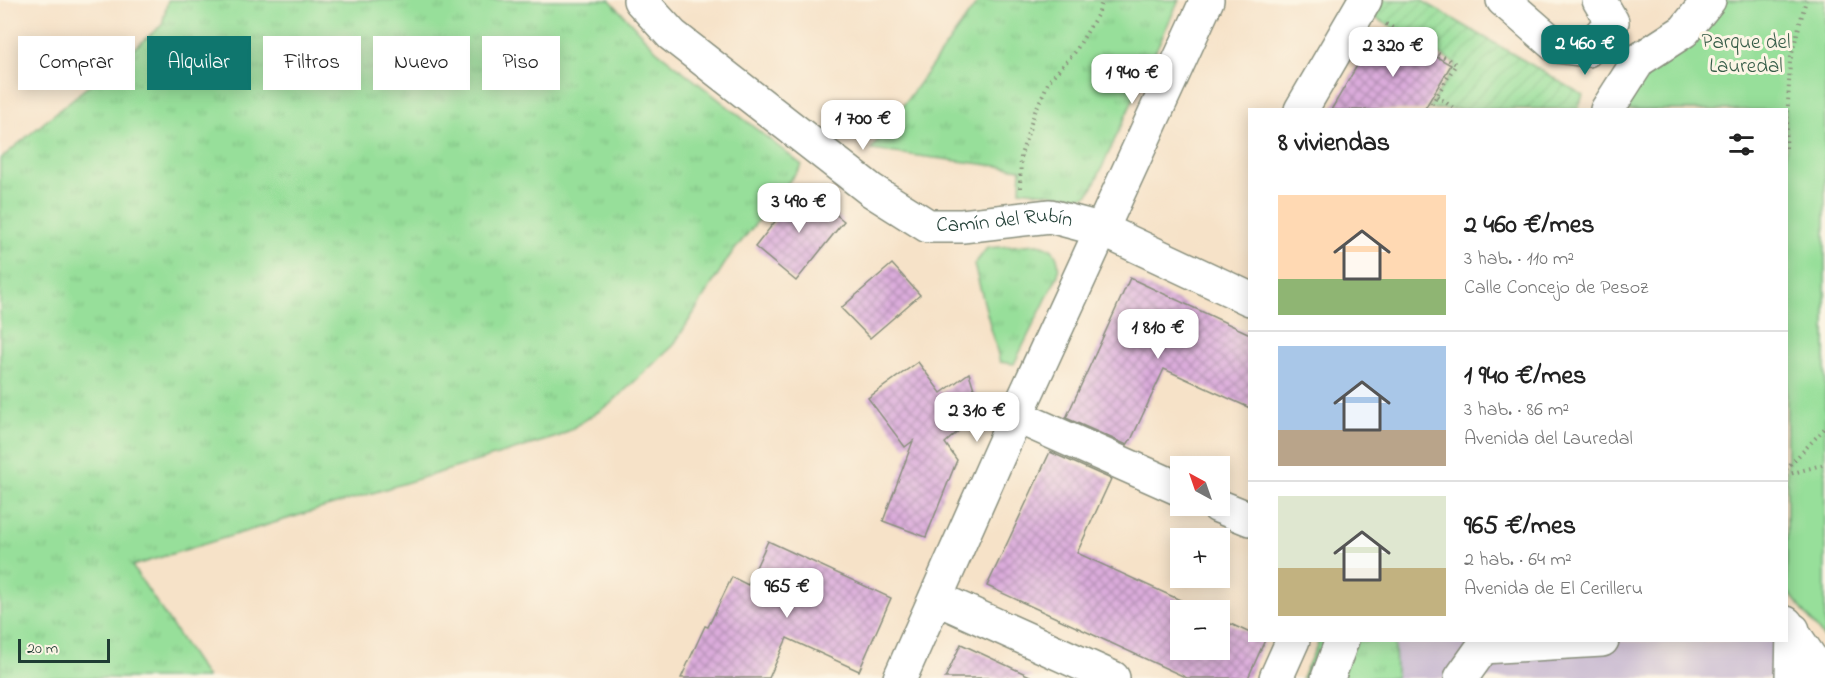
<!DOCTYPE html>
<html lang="es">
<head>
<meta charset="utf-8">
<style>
	body { margin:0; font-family:"Indie Flower",sans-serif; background:#f6f6f6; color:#222; height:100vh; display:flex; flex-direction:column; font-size:22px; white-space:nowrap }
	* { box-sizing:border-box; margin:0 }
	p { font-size:20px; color:#767676 }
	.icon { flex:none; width:33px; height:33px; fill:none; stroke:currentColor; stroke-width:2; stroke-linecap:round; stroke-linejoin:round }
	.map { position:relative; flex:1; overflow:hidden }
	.side { position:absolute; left:1248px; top:108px; width:540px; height:534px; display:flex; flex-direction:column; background:#fff; border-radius:0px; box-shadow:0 3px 15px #0003 }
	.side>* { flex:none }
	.hud { position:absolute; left:18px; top:36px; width:570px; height:54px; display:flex; gap:12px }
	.needle { width:39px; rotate:320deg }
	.controls { position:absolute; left:1170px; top:456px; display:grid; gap:12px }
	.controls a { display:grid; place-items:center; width:60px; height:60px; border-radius:0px; background:#fff; box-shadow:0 3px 15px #0003; font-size:30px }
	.scale { position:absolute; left:18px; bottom:15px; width:92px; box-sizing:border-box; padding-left:6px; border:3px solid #1f3d34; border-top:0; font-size:16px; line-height:21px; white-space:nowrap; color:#1f3d34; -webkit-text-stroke:4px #fcf5e5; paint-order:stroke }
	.price { position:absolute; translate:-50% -51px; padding:0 14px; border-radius:12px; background:#fff; color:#222; font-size:20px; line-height:39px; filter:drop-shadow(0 2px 3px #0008) }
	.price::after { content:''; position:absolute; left:50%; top:36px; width:18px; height:14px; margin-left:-9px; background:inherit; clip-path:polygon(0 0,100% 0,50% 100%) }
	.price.active { background:#0f766e; color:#fff }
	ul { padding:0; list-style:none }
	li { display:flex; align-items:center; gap:18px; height:150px; padding:0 30px }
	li+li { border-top:2px solid #e0e0e0 }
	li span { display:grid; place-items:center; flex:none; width:168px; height:120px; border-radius:0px; color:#555 }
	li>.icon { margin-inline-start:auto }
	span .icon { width:72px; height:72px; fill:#fffc; stroke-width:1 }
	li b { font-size:26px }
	h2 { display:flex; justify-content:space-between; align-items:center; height:72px; padding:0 30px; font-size:26px }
	.pill { padding:0 21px; border-radius:0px; background:#fff; box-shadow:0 3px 15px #0003; font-size:21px; line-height:54px }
	.pill.active { background:#0f766e; color:#fff }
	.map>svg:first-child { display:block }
	.industrial { fill:#ccbed3 }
	.grass { fill:url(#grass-tufts); stroke:#5b8e67; stroke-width:1.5 }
	.park { fill:#97df9a; stroke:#5b8e67; stroke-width:1.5 }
	.garden { fill:url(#garden-furrows); stroke:#5b8e67; stroke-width:1.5 }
	.building { fill:url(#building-cross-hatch) }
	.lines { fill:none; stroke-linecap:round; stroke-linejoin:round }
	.minor-casing { stroke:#8a907e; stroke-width:36 }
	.path { stroke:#8a907e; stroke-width:4; stroke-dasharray:1.5 4.5; stroke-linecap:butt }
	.minor { stroke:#fff; stroke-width:33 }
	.labels { text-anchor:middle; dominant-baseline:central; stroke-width:6; stroke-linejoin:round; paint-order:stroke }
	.park-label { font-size:21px; fill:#375d48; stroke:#fcf5e5 }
	.street-label { font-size:21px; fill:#1f3d34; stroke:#fcf5e5 }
</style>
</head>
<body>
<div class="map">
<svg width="1825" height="678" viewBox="0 0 1825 678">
	<defs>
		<pattern id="grass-tufts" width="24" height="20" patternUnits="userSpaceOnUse" patternTransform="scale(1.5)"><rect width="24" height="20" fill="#97df9a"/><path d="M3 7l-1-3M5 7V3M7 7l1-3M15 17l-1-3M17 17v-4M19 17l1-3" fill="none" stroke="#82c085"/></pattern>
		<pattern id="garden-furrows" width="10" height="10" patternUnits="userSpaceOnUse" patternTransform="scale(1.5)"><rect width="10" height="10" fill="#97df9a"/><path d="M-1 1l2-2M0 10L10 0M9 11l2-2" fill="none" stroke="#82c085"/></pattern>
		<pattern id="building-cross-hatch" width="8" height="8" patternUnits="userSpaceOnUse" patternTransform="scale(1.5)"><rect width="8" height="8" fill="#dbacdb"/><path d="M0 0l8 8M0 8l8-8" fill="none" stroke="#b18db2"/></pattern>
	</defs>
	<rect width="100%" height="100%" fill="#fcf5e5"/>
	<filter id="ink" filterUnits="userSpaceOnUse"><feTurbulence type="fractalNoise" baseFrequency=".0167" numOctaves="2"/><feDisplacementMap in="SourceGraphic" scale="12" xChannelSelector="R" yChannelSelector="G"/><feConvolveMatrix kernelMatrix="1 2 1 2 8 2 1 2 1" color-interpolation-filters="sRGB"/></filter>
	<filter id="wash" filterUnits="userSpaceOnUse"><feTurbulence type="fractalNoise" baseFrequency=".008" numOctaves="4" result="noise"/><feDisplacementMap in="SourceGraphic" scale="24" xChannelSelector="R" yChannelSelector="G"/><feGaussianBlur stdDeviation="1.35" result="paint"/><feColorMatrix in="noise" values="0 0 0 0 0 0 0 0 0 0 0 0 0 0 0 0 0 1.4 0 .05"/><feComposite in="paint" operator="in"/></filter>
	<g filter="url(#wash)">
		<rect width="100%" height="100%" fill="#f6e2c8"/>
		<!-- industrial -->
		<polygon class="industrial" points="1395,641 1776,641 1802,678 1396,678"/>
		<!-- grass -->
		<g class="grass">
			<polygon points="168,0 610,0 656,50 802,165 729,257 673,346 609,405 560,436 132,566 207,678 0,678 0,159 162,25"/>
			<polygon points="979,0 1179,0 1092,189 1087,195 1081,197 1020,190 1021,169 871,150"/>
			<path d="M 1037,244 C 1056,246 1060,259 1058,275 L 1014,364 L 1000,362 L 974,265 L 987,248 Z"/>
			<polygon points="1319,641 1395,641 1396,678 1302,678"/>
		</g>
		<!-- park -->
		<polygon class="park" points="1722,0 1825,0 1825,639 1787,590 1786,110 1618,110 1649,71"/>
		<!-- garden -->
		<polygon class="garden" points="1384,0 1421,0 1583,95 1578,109 1428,109 1456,64 1374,17"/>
		<g id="blocks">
			<!-- building -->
			<g class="building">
				<polygon points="1389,30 1451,65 1424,110 1331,110 1372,40 1380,44"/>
				<polygon points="802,187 844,221 796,281 755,247"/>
				<polygon points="892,264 920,295 870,338 841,308"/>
				<polygon points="1130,278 1250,334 1250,408 1164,369 1131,440 1130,440 1127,445 1066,418"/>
				<polygon points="918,362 941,393 969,373 981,411 945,443 957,460 926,537 883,521 913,441 905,447 868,398"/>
				<polygon points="1050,452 1111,479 1077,553 1202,610 1180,610 1180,650 1220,650 1220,619 1250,633 1250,640 1265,640 1248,678 1187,678 987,586"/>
				<polygon points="768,541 891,598 859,671 787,638 769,678 681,678 705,626 708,627 732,577 748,585"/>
				<polygon points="961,644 1034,678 945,678"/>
			</g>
		</g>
	</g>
	<g filter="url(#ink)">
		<use href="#blocks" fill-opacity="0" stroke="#8a907e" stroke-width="1.5"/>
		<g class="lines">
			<defs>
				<g id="minor">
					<path id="s1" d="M 640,0 L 672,35 L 871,190 L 928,226 L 962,226 L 1050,216 L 1103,230 L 1250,299"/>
					<polyline points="1503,0 1556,46 1587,50 1612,22 1599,0"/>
					<polyline points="1301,110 1365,0"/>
					<polyline points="1607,110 1639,60 1684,31 1709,0"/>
					<polyline points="1016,416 1180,489"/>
					<polyline points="1218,506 1250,519"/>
					<polyline points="936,598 1113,678"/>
					<polyline points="1786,623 1824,678"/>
					<polyline points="900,678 1016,416 1207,0"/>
					<polyline points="1276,678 1293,640"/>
					<polyline points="1328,678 1342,640"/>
					<polyline points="1461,678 1483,647 1602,640"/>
					<polyline points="1792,678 1793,630"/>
				</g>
			</defs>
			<!-- minor casing -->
			<use href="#minor" class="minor-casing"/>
			<!-- path -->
			<g class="path">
				<polyline points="1386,24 1456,64 1428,110"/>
				<polyline points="1437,96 1456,110"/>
				<polyline points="1786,148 1790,61 1806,0"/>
				<polyline points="1020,188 1021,155 1034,114 1049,81 1075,52 1099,12 1102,0"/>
				<polyline points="1786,206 1786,227"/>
				<polyline points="1786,469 1825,428"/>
				<polyline points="1786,475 1825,464"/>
			</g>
			<!-- minor -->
			<use href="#minor" class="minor"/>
		</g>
	</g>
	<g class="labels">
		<!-- park labels -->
		<g class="park-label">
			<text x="1746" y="43">Parque del<tspan x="1746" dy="24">Lauredal</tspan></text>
		</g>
		<!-- street labels -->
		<g class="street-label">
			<text stroke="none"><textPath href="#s1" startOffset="444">Camín del Rubín</textPath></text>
		</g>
	</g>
</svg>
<div class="controls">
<a><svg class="needle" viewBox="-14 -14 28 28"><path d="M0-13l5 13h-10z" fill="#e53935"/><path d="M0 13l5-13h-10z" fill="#767676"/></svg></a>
<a>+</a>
<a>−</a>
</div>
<div class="scale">20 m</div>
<b class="price active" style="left:1585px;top:76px">2 460 €</b>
<b class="price" style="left:1393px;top:78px">2 320 €</b>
<b class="price" style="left:1132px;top:105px">1 940 €</b>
<b class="price" style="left:863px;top:151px">1 700 €</b>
<b class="price" style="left:799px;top:234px">3 490 €</b>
<b class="price" style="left:1158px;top:360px">1 810 €</b>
<b class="price" style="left:977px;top:443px">2 310 €</b>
<b class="price" style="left:787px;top:619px">965 €</b>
<div class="hud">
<a class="pill">Comprar</a>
<a class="pill active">Alquilar</a>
<a class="pill">Filtros</a>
<a class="pill">Nuevo</a>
<a class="pill">Piso</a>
</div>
<section class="side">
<h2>8 viviendas<svg class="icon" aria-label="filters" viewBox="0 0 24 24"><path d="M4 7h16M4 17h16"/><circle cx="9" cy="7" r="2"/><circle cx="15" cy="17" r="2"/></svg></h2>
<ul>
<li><span style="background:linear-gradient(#ffd9b3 70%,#8fb573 0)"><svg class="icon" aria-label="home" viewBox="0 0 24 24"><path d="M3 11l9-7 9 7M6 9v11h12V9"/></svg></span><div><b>2 460 €/mes</b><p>3 hab. · 110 m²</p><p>Calle Concejo de Pesoz</p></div></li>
<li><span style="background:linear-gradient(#a9c7e8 70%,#b9a48a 0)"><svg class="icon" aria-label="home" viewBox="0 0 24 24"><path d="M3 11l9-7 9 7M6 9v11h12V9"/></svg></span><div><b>1 940 €/mes</b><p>3 hab. · 86 m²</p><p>Avenida del Lauredal</p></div></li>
<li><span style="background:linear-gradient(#dfe7d0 60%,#c2b280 0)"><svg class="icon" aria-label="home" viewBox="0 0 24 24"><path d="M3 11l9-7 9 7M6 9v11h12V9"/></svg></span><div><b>965 €/mes</b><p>2 hab. · 64 m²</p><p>Avenida de El Cerilleru</p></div></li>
</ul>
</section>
</div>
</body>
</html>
